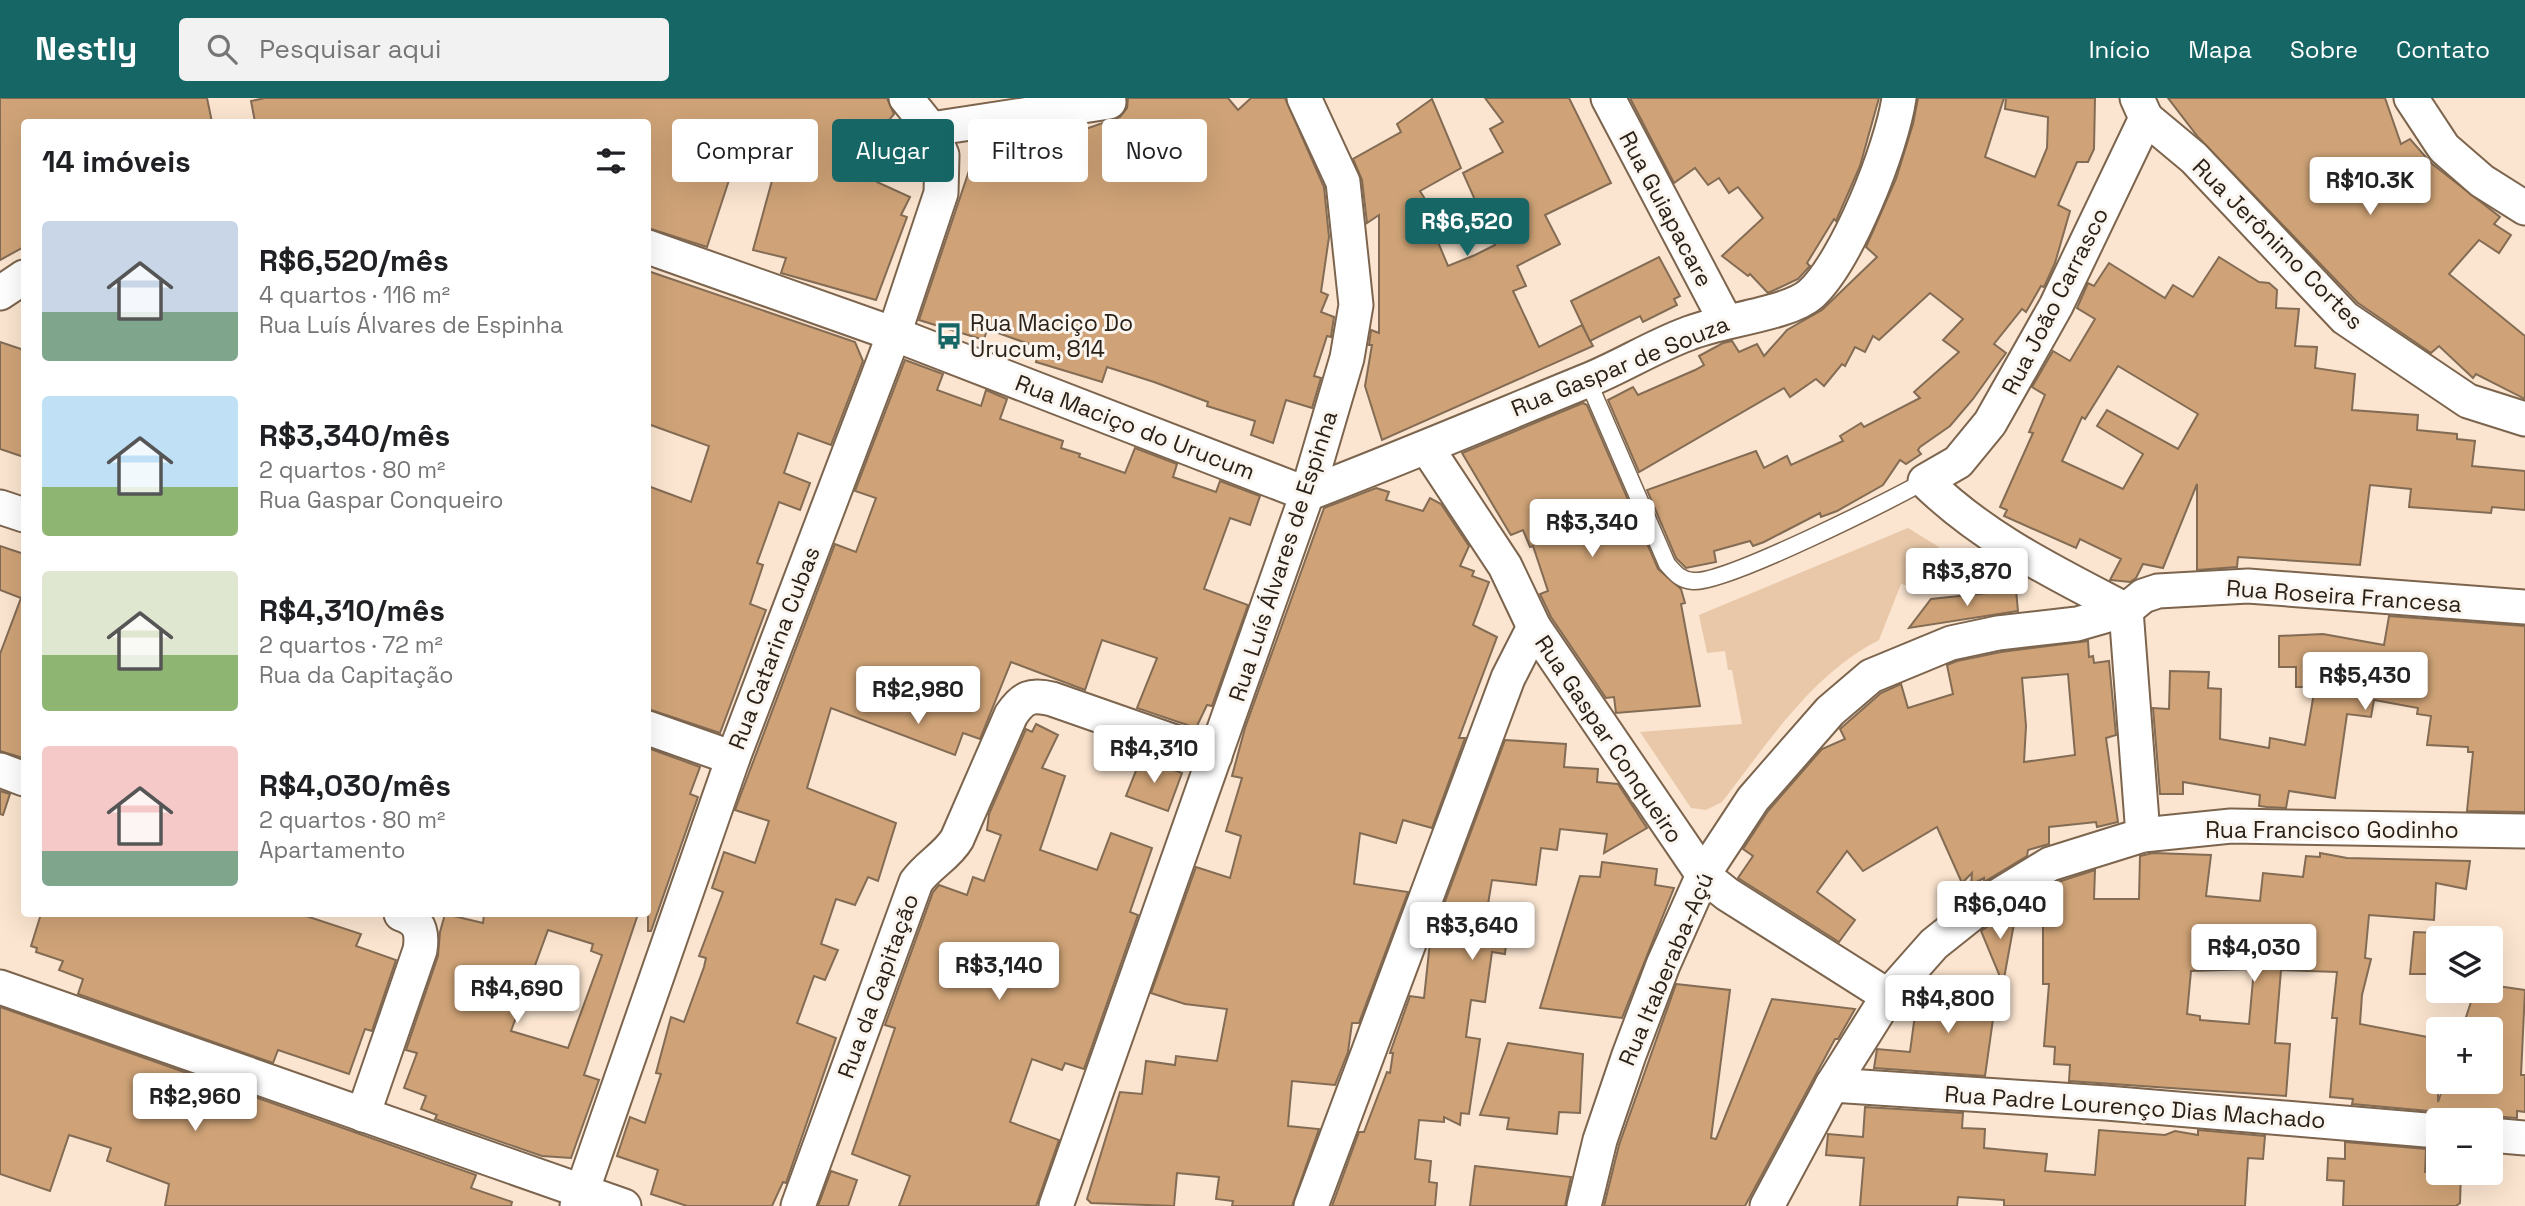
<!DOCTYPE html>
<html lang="pt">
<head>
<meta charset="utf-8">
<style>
	body { margin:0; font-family:"Space Grotesk",sans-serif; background:#f2f2f2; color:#202124; height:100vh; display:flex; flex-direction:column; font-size:26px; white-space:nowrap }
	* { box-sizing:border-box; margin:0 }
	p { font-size:23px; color:#757577 }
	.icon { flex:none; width:38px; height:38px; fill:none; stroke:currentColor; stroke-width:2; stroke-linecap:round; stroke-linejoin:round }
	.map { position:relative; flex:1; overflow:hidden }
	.details { position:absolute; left:21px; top:21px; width:630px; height:798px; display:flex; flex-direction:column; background:#fff; border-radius:7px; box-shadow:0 7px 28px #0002 }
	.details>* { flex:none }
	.hud { position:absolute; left:672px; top:21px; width:665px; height:63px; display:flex; gap:14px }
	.controls { position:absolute; left:2426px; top:828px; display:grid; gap:14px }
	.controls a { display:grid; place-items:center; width:77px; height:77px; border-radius:7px; background:#fff; box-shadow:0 7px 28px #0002; font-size:35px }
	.price { position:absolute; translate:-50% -60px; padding:0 16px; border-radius:7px; background:#fff; color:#222; font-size:23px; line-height:46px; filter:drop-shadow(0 2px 4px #0008) }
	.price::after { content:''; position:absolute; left:50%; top:42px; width:21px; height:16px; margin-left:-10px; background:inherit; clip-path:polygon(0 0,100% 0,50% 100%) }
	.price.on { background:#176666; color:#fff }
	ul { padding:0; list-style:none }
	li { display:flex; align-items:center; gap:21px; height:175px; padding:0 21px }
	li span { display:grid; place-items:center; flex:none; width:196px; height:140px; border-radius:7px; color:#555 }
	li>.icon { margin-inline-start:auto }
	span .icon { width:84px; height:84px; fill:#fffc; stroke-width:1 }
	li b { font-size:30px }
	h2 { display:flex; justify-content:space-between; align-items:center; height:84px; padding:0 21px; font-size:30px }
	.tag { padding:0 24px; border-radius:7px; background:#fff; box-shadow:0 7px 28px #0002; font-size:24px; line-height:63px }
	.tag.on { background:#176666; color:#fff }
	header { display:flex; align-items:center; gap:42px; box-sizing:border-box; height:98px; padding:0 35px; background:#176666; color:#fff }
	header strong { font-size:33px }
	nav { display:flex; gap:38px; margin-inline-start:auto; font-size:24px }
	.search { width:490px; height:63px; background:#f2f2f2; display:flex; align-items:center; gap:18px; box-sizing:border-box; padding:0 24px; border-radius:7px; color:#757577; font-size:26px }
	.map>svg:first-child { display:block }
	.green { fill:#e8c8a9 }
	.building { fill:#cfa377; stroke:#836b54; stroke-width:2; fill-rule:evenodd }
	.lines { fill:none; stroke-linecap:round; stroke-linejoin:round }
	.lane-casing { stroke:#7c644d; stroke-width:19 }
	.street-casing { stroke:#7c644d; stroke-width:37 }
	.lane { stroke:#fff; stroke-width:16 }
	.street { stroke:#fff; stroke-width:33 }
	.labels { text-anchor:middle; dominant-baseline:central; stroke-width:6; stroke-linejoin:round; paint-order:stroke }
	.street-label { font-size:23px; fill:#2b2117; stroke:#fbf5f0 }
	.poi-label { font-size:23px; fill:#2b2117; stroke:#fbf5f0; text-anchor:start }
</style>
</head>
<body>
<header>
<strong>Nestly</strong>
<div class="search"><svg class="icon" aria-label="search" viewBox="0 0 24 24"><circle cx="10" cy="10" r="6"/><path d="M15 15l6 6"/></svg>Pesquisar aqui</div>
<nav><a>Início</a><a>Mapa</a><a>Sobre</a><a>Contato</a></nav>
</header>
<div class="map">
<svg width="2525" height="1108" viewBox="0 0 2525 1108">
	<rect width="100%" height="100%" fill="#fbe5d0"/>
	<!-- green -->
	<path class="green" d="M 1908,430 L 1939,449 L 1910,488 L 1901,486 L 1879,542 C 1812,576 1767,646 1722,704 L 1706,712 L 1691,710 L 1640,634 L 1742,626 L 1732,572 L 1728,572 L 1725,553 L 1707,555 L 1699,517 Z"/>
	<!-- building -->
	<g class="building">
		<polygon points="0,0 207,0 212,24 24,24 24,149 0,162"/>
		<polygon points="265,0 887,0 894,16 890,21 899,29 851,57 901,48 877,84 910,99 901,117 907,119 876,202 781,175 786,160 753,152 773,79 734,67 707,149 648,130 648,24 255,24 251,3"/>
		<polygon points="1128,0 1228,0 1238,12 1251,0 1285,0 1324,89 1329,139 1321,194 1328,197 1321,214 1334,219 1331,239 1327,238 1314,278 1321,280 1312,310 1286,302 1273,345 1251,337 1255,323 1207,308 1208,304 1154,284 1107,269 1102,284 1036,264 1040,250 987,231 984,242 919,222 979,43 1009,39 1010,47 1024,44 1026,52 1120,19 1127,10"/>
		<polygon points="1485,0 1569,0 1611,85 1545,117 1560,146 1517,168 1526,188 1513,193 1539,249 1582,227 1593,248 1382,342 1365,288 1372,247 1369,247 1371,232 1379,235 1379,117 1367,125 1362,82 1353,61 1401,34 1397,26 1432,1 1461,70 1420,93 1428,106 1423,108 1448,168 1475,157 1495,147 1463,75 1503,54 1490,31 1503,24"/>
		<polygon points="1630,0 1879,0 1860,68 1836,123 1834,121 1807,165 1810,168 1798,181 1768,195 1750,176 1748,178 1722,158 1763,120 1738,89 1729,95 1719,80 1708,87 1695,70 1674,85"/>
		<polygon points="1918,0 2004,0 1985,59 2035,79 2047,50 2048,19 2005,11 2006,0 2095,0 2094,51 2088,64 2077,64 2058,107 2070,113 2055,165 2044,189 2041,188 2026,214 2022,211 1994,246 2006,255 1973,301 1950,328 1920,349 1918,352 1921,356 1906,366 1900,362 1883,387 1837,413 1821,419 1820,415 1764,444 1753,448 1750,443 1714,453 1716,464 1686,470 1676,460 1647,392 1756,353 1764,370 1787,358 1791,367 1843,343 1840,338 1861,325 1864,329 1920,300 1914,294 1959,254 1943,242 1963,221 1930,195 1879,242 1873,238 1865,254 1855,249 1845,268 1842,266 1824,288 1816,281 1790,299 1784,290 1639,374 1608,302 1633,289 1638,297 1695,272 1704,267 1699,258 1723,245 1732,243 1739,254 1757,246 1764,258 1787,232 1822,212 1877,159 1866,149 1896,81 1913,26"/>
		<polygon points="2168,0 2385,0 2401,46 2410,41 2431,65 2500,119 2494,126 2511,137 2499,155 2479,142 2449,176 2525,238 2525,301 2476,276 2473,280 2439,248 2431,255 2358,205 2198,39"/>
		<polygon points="1659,159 1680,198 1674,201 1677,207 1643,224 1640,218 1590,243 1571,203"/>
		<path d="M 2219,159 L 2259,184 L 2269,185 L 2277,192 L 2276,210 L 2299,211 L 2295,248 L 2317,249 L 2315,270 L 2355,276 L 2352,312 L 2418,317 L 2417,332 L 2457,336 L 2457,341 L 2475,343 L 2472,368 L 2525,373 L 2525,412 L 2492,409 L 2491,415 L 2409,409 L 2411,391 L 2370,387 L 2360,467 L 2238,459 L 2237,469 L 2197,472 L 2197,386 L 2163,470 L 2143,466 L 2136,480 L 2130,484 L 2110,482 L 2121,461 L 2080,441 L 2076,450 L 2004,418 L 2007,412 L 2000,409 L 2033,335 L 2029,334 L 2045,297 L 2032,289 L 2053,253 L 2070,263 L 2095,221 L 2077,210 L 2088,185 L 2094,188 L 2109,165 L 2165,200 L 2173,187 L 2193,199 ZM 2118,268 L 2198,316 L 2178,351 L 2107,312 L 2097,328 L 2143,356 L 2123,391 L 2062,363 L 2082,319 L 2085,321 Z"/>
		<polygon points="648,173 855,244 863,263 831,347 798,335 784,375 810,385 800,412 779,404 757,465 763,467 750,506 766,512 720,635 648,611 648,388 691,404 709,348 648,326"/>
		<polygon points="0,244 24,252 24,359 0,351"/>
		<polygon points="905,262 943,276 937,292 981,308 986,292 1007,301 1000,321 1063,343 1061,350 1080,356 1079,359 1125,375 1135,350 1177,366 1173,379 1216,394 1220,383 1260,398 1250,427 1230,420 1204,491 1248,507 1212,608 1207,607 1196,630 1137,610 1157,560 1102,542 1085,592 1011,564 980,641 963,635 955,657 831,610 807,690 896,725 878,783 868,779 855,807 836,801 821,846 838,852 825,882 814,878 797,925 836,940 786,1085 783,1084 772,1108 687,1108 651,1096 658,1072 617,1058 630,1019 645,1025 661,976 656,975 671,919 684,924 704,869 706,860 699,858 723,794 712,790 724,754 755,765 769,723 735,712 835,446 856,454 876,400 855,393"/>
		<polygon points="1583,305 1587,307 1658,471 1681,491 1685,505 1681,506 1700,608 1616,615 1614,599 1606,600 1551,519 1540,496 1548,493 1533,448 1530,449 1523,432 1511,437 1509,434 1462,355"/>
		<polygon points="1376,390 1389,394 1386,402 1423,413 1430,400 1441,406 1469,448 1460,468 1474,473 1472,478 1489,484 1473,527 1497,539 1459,640 1465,640 1432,730 1403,722 1396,745 1360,735 1354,786 1408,794 1359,925 1352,925 1348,954 1335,987 1292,983 1288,1028 1319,1031 1292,1108 1232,1108 1233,1103 1216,1101 1219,1079 1177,1075 1174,1108 1091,1105 1087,1101 1120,994 1142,996 1146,963 1175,967 1176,958 1217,963 1227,911 1185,906 1151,895 1196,769 1230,780 1241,738 1226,733 1242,680 1232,678 1245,630 1324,410"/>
		<polygon points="0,448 24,456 23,660 0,653 0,556 21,500 0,492"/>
		<polygon points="2016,492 2018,513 1909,530 1931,501"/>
		<polygon points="2389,518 2525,528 2525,714 2467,713 2473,654 2468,654 2468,649 2427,647 2431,618 2417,616 2418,610 2374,602 2371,619 2347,616 2335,700 2289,693 2286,710 2267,709 2259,708 2260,697 2183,684 2183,696 2160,696 2153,610 2169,611 2170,573 2209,574 2208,590 2221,591 2220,641 2269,650 2270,640 2305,647 2315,589 2296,589 2296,569 2279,569 2279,538 2323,536 2384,547"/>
		<path d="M 2088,543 L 2089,559 L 2093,558 L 2094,565 L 2109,563 L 2116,637 L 2106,640 L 2118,724 L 2097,729 L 2096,724 L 2049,729 L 2049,746 L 2028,752 L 2027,758 L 1984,784 L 1984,780 L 1971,787 L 1972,775 L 1962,785 L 1937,729 L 1863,773 L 1847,753 L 1817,794 L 1855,822 L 1839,844 L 1738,780 L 1753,758 L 1743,751 L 1768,713 L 1822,651 L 1845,641 L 1840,631 L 1881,595 L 1901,586 L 1908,610 L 1953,596 L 1947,567 L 1957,563 L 2001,554 ZM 2068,576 L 2075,657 L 2024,664 L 2026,628 L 2022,580 Z"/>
		<polygon points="1036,626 1058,637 1042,670 1065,678 1040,752 1097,772 1111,735 1152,750 1130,814 1138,817 1084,971 1065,965 1062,972 1032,961 1010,1024 1059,1042 1036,1108 899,1108 910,1078 852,1056 895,930 885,927 933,794 939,787 967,797 973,779 984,783 1001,737 987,732 989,716 1026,631 1032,634"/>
		<polygon points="1505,642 1566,646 1564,669 1598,671 1597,684 1618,686 1647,730 1604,755 1607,736 1560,731 1557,752 1541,750 1536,787 1492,782 1485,824 1508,827 1505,856 1492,854 1485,904 1471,902 1466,939 1480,941 1469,1016 1461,1015 1460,1027 1444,1019 1444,1024 1419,1022 1415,1061 1431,1063 1429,1084 1437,1085 1435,1108 1332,1108 1359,1034 1364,1034 1387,974 1390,975 1393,955 1390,955 1410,898 1424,900 1430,844"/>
		<polygon points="648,650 700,669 690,696 698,699 651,833 648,833"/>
		<polygon points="1141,660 1182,675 1168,713 1126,698"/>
		<polygon points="0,693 10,696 3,717 0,716"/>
		<path d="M 2153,755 L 2211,757 L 2206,798 L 2260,803 L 2263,775 L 2303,779 L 2306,758 L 2320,759 L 2320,755 L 2347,760 L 2470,763 L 2466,791 L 2436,785 L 2434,822 L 2369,817 L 2365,860 L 2371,861 L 2362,897 L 2360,926 L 2438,941 L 2438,1004 L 2445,984 L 2490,984 L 2490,931 L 2462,931 L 2475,892 L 2490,892 L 2490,887 L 2525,892 L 2521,977 L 2525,977 L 2525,1014 L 2517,1013 L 2517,1020 L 2492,1018 L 2475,1022 L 2452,1020 L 2440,1014 L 2352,1006 L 2353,1001 L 2330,999 L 2337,920 L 2332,920 L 2337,874 L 2281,872 L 2275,945 L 2290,946 L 2286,998 L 2069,983 L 2070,967 L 2054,966 L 2055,949 L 2044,948 L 2049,886 L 2043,886 L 2043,793 L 2058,784 L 2095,772 L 2094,801 L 2139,801 L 2140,758 ZM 2254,871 L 2249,926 L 2200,922 L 2200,918 L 2187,916 L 2191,873 Z"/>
		<polygon points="1602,764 1657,771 1655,787 1674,790 1622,920 1540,910 1580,778 1600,779"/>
		<polygon points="2017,809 2003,886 1981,833"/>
		<polygon points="41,816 300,816 361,836 356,848 396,862 372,933 365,931 349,976 278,952 273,965 78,896 83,881 59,872 63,863 36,854 37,850 31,848"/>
		<path d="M 445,816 L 483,825 L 484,816 L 638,816 L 584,977 L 599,982 L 571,1060 L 542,1058 L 435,1021 L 437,1017 L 421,1011 L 426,998 L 404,990 L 417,955 L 406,952 L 438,858 L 440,834 ZM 548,832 L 593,846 L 591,853 L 602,857 L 568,950 L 511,933 Z"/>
		<polygon points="2414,834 2438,835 2438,876 2410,876"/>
		<polygon points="1981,881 1996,900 1985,978 1874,970 1877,951 1910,954 1918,894 1950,901 1951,894 1961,901"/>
		<polygon points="1676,886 1730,892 1711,1040 1716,1041 1772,901 1855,911 1838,941 1835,941 1745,1108 1604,1108 1619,1047"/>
		<polygon points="0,909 476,1077 471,1090 512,1104 511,1108 165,1108 169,1086 107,1063 111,1050 69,1037 50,1093 0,1076"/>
		<polygon points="1508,945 1583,956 1580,1015 1559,1014 1557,1036 1507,1031 1509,1020 1480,1017"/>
		<polygon points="1865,1009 1963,1015 1962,1030 1985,1031 1984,1050 2047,1056 2045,1073 2095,1077 2099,1032 2165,1037 2175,1033 2198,1037 2198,1032 2265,1038 2263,1061 2248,1060 2245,1108 2004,1108 2004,1102 1958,1099 1957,1108 1860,1108 1864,1060 1826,1057 1828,1036 1863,1039"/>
		<polygon points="2345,1044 2426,1051 2425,1074 2461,1074 2460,1105 2456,1108 2343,1108 2344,1083 2327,1082 2328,1060 2345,1061"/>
		<polygon points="1475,1068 1571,1079 1565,1108 1470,1108"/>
		<polygon points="831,1073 857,1082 848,1108 818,1108"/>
	</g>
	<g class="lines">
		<defs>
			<path id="lane" d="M 1588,283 L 1667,466 C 1675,475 1680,482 1693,483 C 1725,486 1890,402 1925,383"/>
			<g id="street">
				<polyline points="1608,0 1725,222"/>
				<polyline points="2411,0 2444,50 2482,83 2525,110"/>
				<polyline points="2146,20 2194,60 2345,220 2468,303 2525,321"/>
				<polyline points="931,31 1109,4"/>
				<polyline points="648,149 894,236 1307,396"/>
				<polyline points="0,195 24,179"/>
				<polyline points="1427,350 1505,468 1534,529 1703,777 1727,796 1888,898"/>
				<path d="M 1307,396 C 1401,360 1493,321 1586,283 C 1621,269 1652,249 1687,236 C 1720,222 1789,216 1811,196 C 1847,163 1892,49 1899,0"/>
				<polyline points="0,409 24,417"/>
				<path d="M 2126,512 C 2054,474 1984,441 1925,383 L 1958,364 L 1990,325 L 2056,208 L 2146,20 L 2137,0"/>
				<polyline points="2126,512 2143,737"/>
				<polyline points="648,630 733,660"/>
				<polyline points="0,672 24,681"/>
				<polyline points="0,889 624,1108"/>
				<polyline points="1832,987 2106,1005 2438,1033"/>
				<path d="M 363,1017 L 420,852 C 423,833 419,822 401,816"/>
				<polyline points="2490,1037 2525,1040"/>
				<polyline points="577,1108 733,660 894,236 941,95 942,57 931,31 906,0"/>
				<path d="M 798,1108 L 916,784 C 928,767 947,758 957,741 L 1011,617 C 1023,599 1031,596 1052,601 L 1215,658"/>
				<polyline points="1056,1108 1307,396 1347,260 1356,207 1343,84 1304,0"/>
				<polyline points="1311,1108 1508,580 1534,529"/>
				<polyline points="1584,1108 1600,1042 1629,957 1663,867 1703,777 1753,701 1830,613 1871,578 1951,545 1998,535 2077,526 2126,512 2143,498 2158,493 2248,488 2525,509"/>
				<polyline points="1767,1108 1832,987 1888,898 1934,846 1983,807 2050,766 2143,737 2231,728 2525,733"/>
			</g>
		</defs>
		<!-- lane casing -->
		<use href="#lane" class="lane-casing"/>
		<!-- street casing -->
		<use href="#street" class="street-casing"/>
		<!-- lane -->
		<use href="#lane" class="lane"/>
		<!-- street -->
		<use href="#street" class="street"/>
	</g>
	<!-- icons -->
	<defs>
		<symbol id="bus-bare" viewBox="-9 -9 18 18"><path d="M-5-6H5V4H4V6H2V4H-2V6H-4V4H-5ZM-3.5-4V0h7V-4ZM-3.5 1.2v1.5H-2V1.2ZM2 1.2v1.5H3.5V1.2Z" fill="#176666" stroke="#fbf5f0" stroke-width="2.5" paint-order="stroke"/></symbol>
	</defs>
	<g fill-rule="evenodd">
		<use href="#bus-bare" x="930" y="219" width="38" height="38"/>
	</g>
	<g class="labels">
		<!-- street labels -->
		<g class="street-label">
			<text transform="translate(1666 111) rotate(62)">Rua Guiapacare</text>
			<text transform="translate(2278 146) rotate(45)">Rua Jerônimo Cortes</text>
			<text transform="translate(2055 203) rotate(-63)">Rua João Carrasco</text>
			<text transform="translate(1620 268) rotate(-22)">Rua Gaspar de Souza</text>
			<text transform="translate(1135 329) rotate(21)">Rua Maciço do Urucum</text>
			<text transform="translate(1283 458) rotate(-72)">Rua Luís Álvares de Espinha</text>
			<text transform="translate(2344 498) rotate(4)">Rua Roseira Francesa</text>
			<text transform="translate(774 550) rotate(-69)">Rua Catarina Cubas</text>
			<text transform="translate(1609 641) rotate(56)">Rua Gaspar Conqueiro</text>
			<text x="2332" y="732">Rua Francisco Godinho</text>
			<text transform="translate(1666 871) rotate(-67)">Rua Itaberaba-Açú</text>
			<text transform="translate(878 888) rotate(-70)">Rua da Capitação</text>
			<text transform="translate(2135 1009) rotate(4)">Rua Padre Lourenço Dias Machado</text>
		</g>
		<!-- poi labels -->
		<g class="poi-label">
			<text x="970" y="225">Rua Maciço Do<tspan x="970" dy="26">Urucum, 814</tspan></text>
		</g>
	</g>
</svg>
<div class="controls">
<a><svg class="icon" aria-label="layers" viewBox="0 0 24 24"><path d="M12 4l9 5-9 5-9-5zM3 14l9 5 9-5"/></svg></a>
<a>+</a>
<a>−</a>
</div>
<b class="price" style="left:2370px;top:119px">R$10.3K</b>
<b class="price on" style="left:1467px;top:160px">R$6,520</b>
<b class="price" style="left:1592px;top:461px">R$3,340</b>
<b class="price" style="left:1967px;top:510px">R$3,870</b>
<b class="price" style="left:2365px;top:614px">R$5,430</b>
<b class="price" style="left:918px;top:628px">R$2,980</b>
<b class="price" style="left:1154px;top:687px">R$4,310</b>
<b class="price" style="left:2000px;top:843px">R$6,040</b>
<b class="price" style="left:1472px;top:864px">R$3,640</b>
<b class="price" style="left:2254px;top:886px">R$4,030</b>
<b class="price" style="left:999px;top:904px">R$3,140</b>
<b class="price" style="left:517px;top:927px">R$4,690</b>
<b class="price" style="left:1948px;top:937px">R$4,800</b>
<b class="price" style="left:195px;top:1035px">R$2,960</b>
<div class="hud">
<a class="tag">Comprar</a>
<a class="tag on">Alugar</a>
<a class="tag">Filtros</a>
<a class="tag">Novo</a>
</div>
<section class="details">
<h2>14 imóveis<svg class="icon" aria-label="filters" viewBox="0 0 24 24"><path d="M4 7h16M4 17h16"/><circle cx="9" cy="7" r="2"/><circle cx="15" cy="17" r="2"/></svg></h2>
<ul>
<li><span style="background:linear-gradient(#c9d6e8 65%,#7fa58c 0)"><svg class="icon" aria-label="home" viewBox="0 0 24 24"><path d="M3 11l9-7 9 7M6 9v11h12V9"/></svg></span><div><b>R$6,520/mês</b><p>4 quartos · 116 m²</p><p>Rua Luís Álvares de Espinha</p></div></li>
<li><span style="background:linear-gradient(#bfe0f5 65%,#8fb573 0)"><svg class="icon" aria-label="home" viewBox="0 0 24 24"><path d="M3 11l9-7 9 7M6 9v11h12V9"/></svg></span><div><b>R$3,340/mês</b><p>2 quartos · 80 m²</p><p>Rua Gaspar Conqueiro</p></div></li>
<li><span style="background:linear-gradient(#dfe7d0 60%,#8fb573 0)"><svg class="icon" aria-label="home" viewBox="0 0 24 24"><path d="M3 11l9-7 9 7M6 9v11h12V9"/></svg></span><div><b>R$4,310/mês</b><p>2 quartos · 72 m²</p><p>Rua da Capitação</p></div></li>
<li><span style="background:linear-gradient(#f6c9c9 75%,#7fa58c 0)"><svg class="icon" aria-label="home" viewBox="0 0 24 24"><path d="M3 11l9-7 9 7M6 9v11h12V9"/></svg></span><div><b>R$4,030/mês</b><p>2 quartos · 80 m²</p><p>Apartamento</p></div></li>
</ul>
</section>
</div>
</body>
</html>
